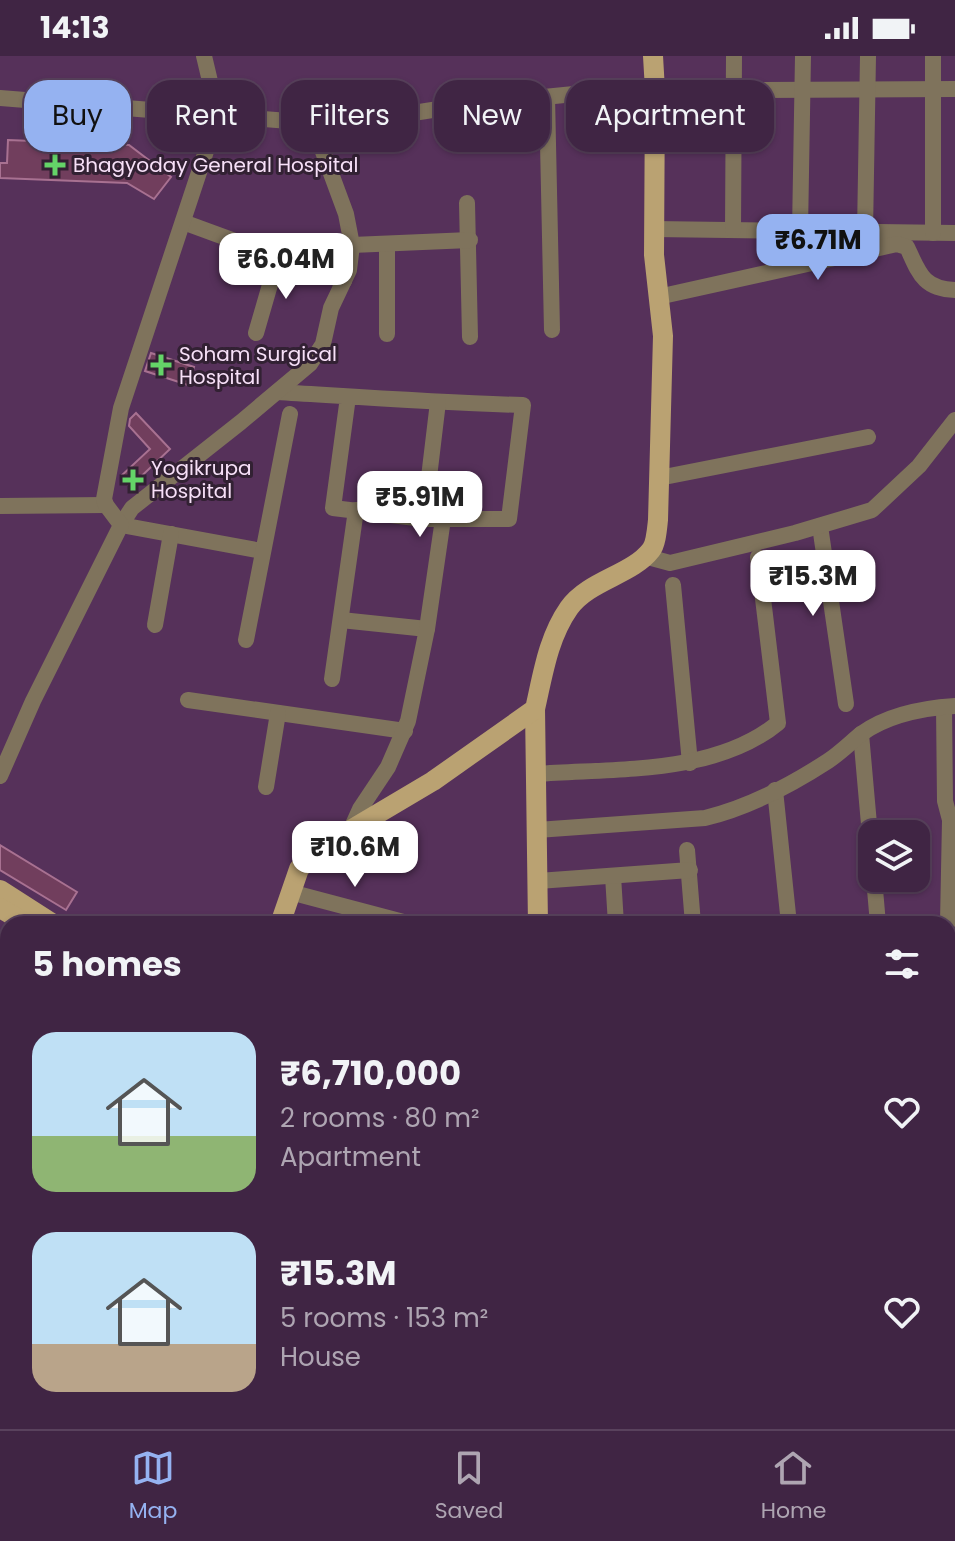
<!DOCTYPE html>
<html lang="en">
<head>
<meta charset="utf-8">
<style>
	body { margin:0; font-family:Poppins,sans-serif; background:#472d4b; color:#f1f3f6; height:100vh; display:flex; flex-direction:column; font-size:30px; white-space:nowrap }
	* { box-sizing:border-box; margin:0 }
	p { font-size:26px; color:#aea5b2 }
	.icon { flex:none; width:44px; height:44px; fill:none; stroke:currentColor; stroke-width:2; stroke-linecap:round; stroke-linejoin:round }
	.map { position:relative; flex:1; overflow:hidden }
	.side { position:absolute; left:0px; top:860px; width:956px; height:514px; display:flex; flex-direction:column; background:#402544; border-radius:24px 24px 0 0; box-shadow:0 2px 6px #0004,0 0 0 2px #59425d }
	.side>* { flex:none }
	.hud { position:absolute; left:24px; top:24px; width:908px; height:72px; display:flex; gap:16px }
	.fabs { position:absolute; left:858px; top:764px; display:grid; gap:16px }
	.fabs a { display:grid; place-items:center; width:72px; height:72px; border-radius:16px; background:#402544; box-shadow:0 2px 6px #0004,0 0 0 2px #59425d; font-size:40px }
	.price { position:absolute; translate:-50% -68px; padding:0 18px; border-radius:16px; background:#fff; color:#222; font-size:26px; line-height:52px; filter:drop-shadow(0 2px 4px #0008) }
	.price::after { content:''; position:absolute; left:50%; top:48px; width:24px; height:18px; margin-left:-12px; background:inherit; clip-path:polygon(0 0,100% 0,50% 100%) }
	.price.active { background:#95b2f1; color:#111 }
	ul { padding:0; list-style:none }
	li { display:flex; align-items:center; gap:24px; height:200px; padding:0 32px }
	li span { display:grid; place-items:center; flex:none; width:224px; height:160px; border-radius:24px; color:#555 }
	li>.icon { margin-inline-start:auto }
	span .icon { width:96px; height:96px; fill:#fffc; stroke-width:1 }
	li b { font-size:34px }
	h2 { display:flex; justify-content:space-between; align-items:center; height:96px; padding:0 32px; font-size:34px }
	.chip { padding:0 28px; border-radius:24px; background:#402544; box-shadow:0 2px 6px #0004,0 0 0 2px #59425d; font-size:28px; line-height:72px }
	.chip.active { background:#95b2f1; color:#111 }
	.status { display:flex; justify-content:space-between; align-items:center; height:56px; padding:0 40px; background:#402544; direction:ltr }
	.status svg { height:22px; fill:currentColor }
	.dock { display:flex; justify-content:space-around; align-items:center; height:112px; border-top:2px solid #59425d; background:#402544; font-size:22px; color:#aea5b2 }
	.dock a { display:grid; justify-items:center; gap:4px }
	.dock .active { color:#95b2f1 }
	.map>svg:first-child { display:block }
	.building { fill:#713e5d; stroke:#a87191; stroke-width:2 }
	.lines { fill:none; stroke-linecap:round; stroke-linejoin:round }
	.minor { stroke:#7f735c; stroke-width:16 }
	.major { stroke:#baa272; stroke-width:20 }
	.poi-dot { fill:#64d468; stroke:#322133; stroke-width:3 }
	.labels { text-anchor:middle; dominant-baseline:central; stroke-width:6; stroke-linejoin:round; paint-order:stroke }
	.poi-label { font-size:20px; fill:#f7e0f8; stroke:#322133; text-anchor:start }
</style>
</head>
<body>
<div class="status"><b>14:13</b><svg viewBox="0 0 49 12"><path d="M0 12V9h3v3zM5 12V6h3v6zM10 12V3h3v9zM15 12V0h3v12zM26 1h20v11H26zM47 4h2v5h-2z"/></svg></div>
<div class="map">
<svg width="955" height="1373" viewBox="0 0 955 1373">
	<rect width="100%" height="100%" fill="#56315a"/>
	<!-- building -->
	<g class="building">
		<polygon points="8,84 129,89 171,121 154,143 127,127 0,122 0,107 7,107"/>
		<polygon points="151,297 194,311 188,329 145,315"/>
		<polygon points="136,357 170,393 130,431 121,420 150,393 129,370 130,363"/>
		<polygon points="0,789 77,836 66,854 0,814"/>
	</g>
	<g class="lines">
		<!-- minor -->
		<g class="minor">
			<polyline points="547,41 552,274"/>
			<polyline points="0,42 327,68 375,63 464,49 604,35 955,33"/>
			<polyline points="467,147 470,281"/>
			<polyline points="183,166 344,225"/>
			<polyline points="654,173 955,177"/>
			<polyline points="733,174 734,0"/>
			<polyline points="800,175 803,0"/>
			<polyline points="865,176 868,0"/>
			<polyline points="933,177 933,0"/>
			<polyline points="387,188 387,278"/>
			<polyline points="352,189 470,184"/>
			<path d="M 658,241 L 897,188 L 907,191 C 919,217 923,233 955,234"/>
			<polyline points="256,277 278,201"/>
			<path d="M 277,336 C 359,341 441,347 523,349 L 509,463 L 424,463 L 333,452 L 348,341"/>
			<polyline points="659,422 868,381"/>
			<polyline points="0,450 106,449"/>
			<polyline points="424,463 438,346"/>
			<polyline points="820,470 846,648"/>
			<polyline points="262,495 121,469 132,452 241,366 310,308 323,288 331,252 349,214 352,189 346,158 312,66"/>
			<polyline points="644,500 670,507 795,477 872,454 919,410 955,364"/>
			<polyline points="673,529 690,707"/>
			<polyline points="341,564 427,573"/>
			<polyline points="155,569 171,478"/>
			<polyline points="246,584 290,358"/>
			<polyline points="332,623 356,454"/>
			<polyline points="188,644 405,675"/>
			<polyline points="944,651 945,745 950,764 948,866"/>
			<polyline points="861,678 872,802"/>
			<path d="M 537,718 C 615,712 715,719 778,667 L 758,501"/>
			<polyline points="0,720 33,645 121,469 106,449 104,443 121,352 218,59 204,0"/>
			<polyline points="266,731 278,657"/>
			<polyline points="775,734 789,868"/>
			<polyline points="351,773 360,753 388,711 408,665 427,573 443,463"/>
			<path d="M 537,774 L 705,762 C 747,752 791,729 828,705 C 840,697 850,687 861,678 C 887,659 924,652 955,650"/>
			<polyline points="687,794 693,868"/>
			<polyline points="613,820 616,868"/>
			<polyline points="874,822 878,868"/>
			<polyline points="538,825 690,814"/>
			<polyline points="290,836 411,868"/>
			<polyline points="951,935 955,964"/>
			<polyline points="948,976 955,975"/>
			<polyline points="0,1168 8,1199"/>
			<polyline points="43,1366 44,1373"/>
			<polyline points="842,1366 843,1373"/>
			<polyline points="918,1366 919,1373"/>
			<polyline points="540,1373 542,1366"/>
		</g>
		<!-- major -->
		<g class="major">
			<polyline points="535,653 538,868"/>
			<polyline points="0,834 53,868"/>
			<polyline points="0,852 27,868"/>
			<path d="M 280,868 L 299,813 L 315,795 L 433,725 L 535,653 C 543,618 548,582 569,552 C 589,524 632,519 651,494 C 656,488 657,473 658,464 L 663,280 L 654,199 L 655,34 L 653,0"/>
			<polyline points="948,1300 955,1298"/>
			<polyline points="948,1318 955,1317"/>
		</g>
	</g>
	<!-- markers -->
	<g class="poi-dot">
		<path d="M51 97h8v8h8v8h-8v8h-8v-8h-8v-8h8z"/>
		<path d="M157 297h8v8h8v8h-8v8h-8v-8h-8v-8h8z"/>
		<path d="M129 412h8v8h8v8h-8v8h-8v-8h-8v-8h8z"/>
	</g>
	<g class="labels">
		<!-- poi labels -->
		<g class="poi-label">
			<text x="73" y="109">Bhagyoday General Hospital</text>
			<text x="179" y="298">Soham Surgical<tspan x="179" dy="23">Hospital</tspan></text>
			<text x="151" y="412">Yogikrupa<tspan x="151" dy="23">Hospital</tspan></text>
		</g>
	</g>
</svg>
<div class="fabs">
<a><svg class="icon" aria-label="layers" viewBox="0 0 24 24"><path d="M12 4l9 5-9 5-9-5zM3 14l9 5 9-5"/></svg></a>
</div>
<b class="price active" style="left:818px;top:226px">₹6.71M</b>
<b class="price" style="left:286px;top:245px">₹6.04M</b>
<b class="price" style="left:420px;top:483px">₹5.91M</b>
<b class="price" style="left:813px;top:562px">₹15.3M</b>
<b class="price" style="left:355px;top:833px">₹10.6M</b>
<div class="hud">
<a class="chip active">Buy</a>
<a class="chip">Rent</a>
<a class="chip">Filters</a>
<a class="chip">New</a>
<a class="chip">Apartment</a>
</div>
<section class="side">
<h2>5 homes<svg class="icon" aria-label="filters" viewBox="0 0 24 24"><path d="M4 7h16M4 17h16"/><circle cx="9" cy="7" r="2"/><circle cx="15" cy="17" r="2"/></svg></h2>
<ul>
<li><span style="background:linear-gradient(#bfe0f5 65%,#8fb573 0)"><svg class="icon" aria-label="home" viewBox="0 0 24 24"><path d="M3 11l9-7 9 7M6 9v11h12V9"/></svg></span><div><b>₹6,710,000</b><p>2 rooms · 80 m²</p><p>Apartment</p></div><svg class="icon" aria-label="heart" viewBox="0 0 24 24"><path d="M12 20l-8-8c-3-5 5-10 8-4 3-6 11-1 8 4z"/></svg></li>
<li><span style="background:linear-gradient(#bfe0f5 70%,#b9a48a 0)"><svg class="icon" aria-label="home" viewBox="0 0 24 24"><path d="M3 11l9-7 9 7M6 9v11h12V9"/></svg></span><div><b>₹15.3M</b><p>5 rooms · 153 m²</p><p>House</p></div><svg class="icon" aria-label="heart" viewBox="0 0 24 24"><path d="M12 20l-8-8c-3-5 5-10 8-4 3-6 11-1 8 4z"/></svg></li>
</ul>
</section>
</div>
<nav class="dock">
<a class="active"><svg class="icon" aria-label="map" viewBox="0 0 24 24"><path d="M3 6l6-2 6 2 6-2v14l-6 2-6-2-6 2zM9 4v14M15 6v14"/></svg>Map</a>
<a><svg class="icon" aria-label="saved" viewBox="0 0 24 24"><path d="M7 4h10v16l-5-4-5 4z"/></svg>Saved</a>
<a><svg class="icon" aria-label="home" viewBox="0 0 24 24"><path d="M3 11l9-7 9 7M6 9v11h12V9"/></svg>Home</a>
</nav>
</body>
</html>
